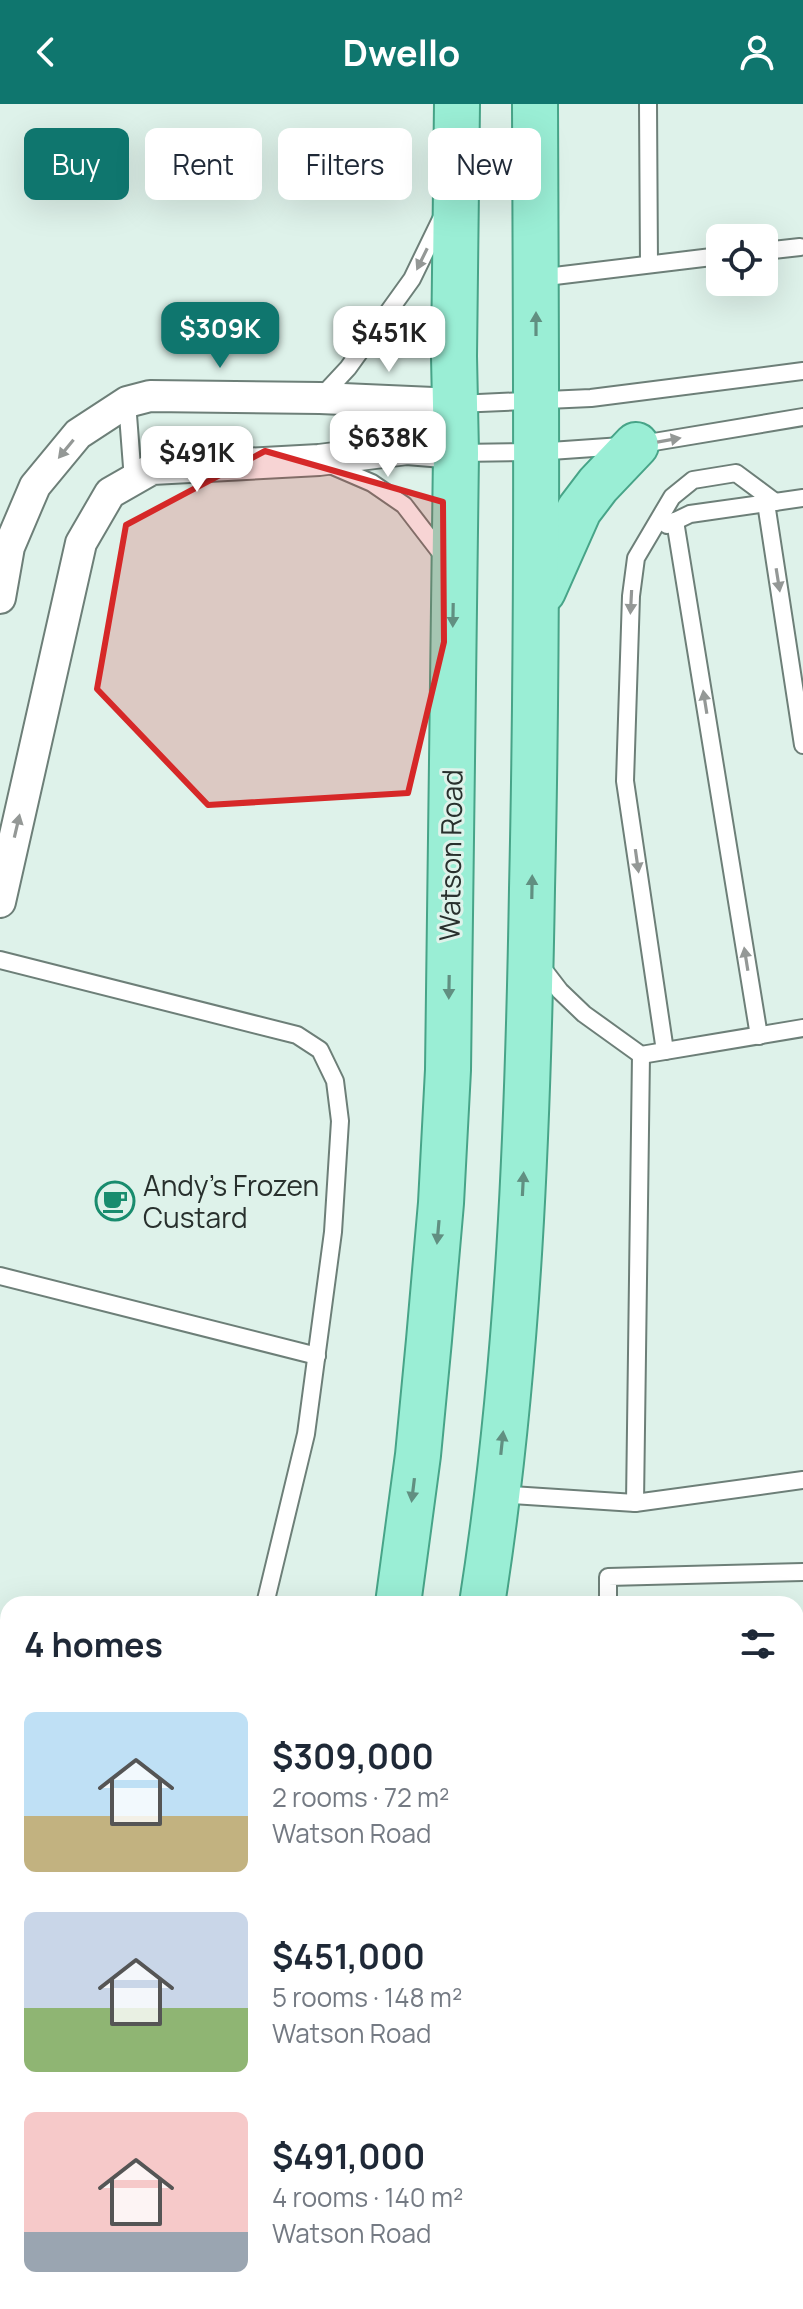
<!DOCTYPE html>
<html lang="en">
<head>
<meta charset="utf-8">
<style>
	body { margin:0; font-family:Manrope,sans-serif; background:#f2f2f3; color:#1f2937; height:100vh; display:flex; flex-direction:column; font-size:30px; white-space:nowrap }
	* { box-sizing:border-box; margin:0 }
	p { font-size:26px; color:#747a83 }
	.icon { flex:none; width:44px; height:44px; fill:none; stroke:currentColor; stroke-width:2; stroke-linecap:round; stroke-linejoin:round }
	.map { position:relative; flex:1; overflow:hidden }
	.panel { position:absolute; left:0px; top:1492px; width:804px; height:714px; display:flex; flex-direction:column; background:#fff; border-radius:24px 24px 0 0; box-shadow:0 8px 32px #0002 }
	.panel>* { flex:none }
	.guide { position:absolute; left:24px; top:24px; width:756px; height:72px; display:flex; gap:16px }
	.tools { position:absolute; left:706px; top:120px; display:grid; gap:16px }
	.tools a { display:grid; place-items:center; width:72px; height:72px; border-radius:12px; background:#fff; box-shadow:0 8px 32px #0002; font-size:40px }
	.price { position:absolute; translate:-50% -68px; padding:0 18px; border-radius:16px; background:#fff; color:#222; font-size:26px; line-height:52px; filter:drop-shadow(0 2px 4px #0008) }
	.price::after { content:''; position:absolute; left:50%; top:48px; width:24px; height:18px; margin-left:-12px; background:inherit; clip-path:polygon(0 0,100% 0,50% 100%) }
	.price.active { background:#0f766e; color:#fff }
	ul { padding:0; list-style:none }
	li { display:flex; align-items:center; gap:24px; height:200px; padding:0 24px }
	li span { display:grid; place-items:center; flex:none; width:224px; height:160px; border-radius:12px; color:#555 }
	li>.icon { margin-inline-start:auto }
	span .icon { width:96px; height:96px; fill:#fffc; stroke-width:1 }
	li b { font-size:34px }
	h2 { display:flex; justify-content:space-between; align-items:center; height:96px; padding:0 24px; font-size:34px }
	.tag { padding:0 28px; border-radius:12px; background:#fff; box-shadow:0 8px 32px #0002; font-size:28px; line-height:72px }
	.tag.active { background:#0f766e; color:#fff }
	header { display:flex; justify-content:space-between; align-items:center; height:104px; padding:0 24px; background:#0f766e; color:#fff; font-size:36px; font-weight:700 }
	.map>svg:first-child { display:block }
	.building { fill:#6a7c75 }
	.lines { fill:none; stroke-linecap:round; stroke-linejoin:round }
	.lane-casing { stroke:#6d7f78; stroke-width:20 }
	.street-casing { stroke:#6d7f78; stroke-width:34 }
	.primary-casing { stroke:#47a488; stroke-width:48 }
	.lane { stroke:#fff; stroke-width:16 }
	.street { stroke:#fff; stroke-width:30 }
	.primary { stroke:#9aeed5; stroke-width:44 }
	.oneway { fill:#949896 }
	.oneway2 { fill:#618f81 }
	.marked { fill:#d62828; fill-opacity:0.2; stroke:#d62828; stroke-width:6; stroke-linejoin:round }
	.labels { text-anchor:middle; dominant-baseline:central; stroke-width:6; stroke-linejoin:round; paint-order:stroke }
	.street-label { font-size:28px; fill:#28302d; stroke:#def2ea }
	.poi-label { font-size:28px; fill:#28302d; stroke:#def2ea; text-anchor:start }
</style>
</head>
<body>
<header><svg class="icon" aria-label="back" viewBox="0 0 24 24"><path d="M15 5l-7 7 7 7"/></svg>Dwello<svg class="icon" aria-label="person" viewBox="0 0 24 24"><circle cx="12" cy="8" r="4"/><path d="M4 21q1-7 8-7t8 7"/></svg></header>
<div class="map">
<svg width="803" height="2205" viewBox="0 0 803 2205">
	<rect width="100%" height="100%" fill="#def2ea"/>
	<!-- building -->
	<polygon class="building" points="0,2021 8,2023 8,2107 0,2105"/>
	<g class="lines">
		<defs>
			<g id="lane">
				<polyline points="648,0 649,160"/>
				<polyline points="764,147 800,143"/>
				<polyline points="538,174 720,152"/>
				<polyline points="321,293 348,264 412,175 443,111"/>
				<polyline points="127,298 133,376"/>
				<polyline points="457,300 591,294 803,267"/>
				<polyline points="459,349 536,348 636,341 803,313"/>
				<polyline points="328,360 372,379 404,401 444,453"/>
				<polyline points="766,399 803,641"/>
				<polyline points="675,417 759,932"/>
				<polyline points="667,421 690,410 803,394"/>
				<polyline points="0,856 297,931 320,946 335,977 340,1017 333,1128 306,1330 265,1500"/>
				<polyline points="540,861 560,887 584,910 641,951 803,924"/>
				<polyline points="665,947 625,677 631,492 636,454 672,393 693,376 736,369 775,398"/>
				<polyline points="0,1172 317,1252"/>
				<polyline points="498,1390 635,1399 803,1376"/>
				<polyline points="635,1399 641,951"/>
				<polyline points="608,1500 608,1473 803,1468"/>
				<polyline points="796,1712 803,1712"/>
				<polyline points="0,1889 8,1891"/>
				<polyline points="0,2001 8,2002"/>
				<polyline points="796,2036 803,2036"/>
				<polyline points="0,2149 8,2150"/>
				<polyline points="436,2198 439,2205"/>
				<polyline points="790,2198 790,2205"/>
				<polyline points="0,2201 13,2205"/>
				<polyline points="543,2205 546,2198"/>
			</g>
			<g id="street">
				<polyline points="0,494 9,443 35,382 78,330 127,298 150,292 320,294 456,300"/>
				<polyline points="0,798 81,439 110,389 152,365 319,356 407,345 456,349"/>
			</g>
			<g id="primary">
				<polyline points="543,487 579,406 598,381 636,341"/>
				<polyline points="398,1500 418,1351 429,1236 441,1099 448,966 456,349 454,252 457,0"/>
				<path d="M 482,1500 C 519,1264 528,1024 532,785 C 538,524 536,262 535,0"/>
				<polyline points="241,2205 243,2198"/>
				<polyline points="324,2205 326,2198"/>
			</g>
		</defs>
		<!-- lane casing -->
		<use href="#lane" class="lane-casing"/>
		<!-- street casing -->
		<use href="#street" class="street-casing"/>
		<!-- primary casing -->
		<use href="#primary" class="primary-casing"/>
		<!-- lane -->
		<use href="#lane" class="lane"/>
		<!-- street -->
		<use href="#street" class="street"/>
		<!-- primary -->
		<use href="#primary" class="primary"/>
	</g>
	<!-- one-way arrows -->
	<defs><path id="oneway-solid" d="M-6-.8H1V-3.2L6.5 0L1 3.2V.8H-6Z" transform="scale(2)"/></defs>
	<g class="oneway">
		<use href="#oneway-solid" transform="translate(422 155) rotate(116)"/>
		<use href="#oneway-solid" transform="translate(669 336) rotate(-10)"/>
		<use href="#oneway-solid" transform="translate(66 345) rotate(129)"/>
		<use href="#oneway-solid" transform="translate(778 476) rotate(81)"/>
		<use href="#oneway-solid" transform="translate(631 498) rotate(93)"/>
		<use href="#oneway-solid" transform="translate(705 598) rotate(-99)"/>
		<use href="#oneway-solid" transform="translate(17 722) rotate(-77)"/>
		<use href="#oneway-solid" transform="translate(637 757) rotate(82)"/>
		<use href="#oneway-solid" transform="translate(746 855) rotate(-99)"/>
	</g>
	<g class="oneway2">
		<use href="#oneway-solid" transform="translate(536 220) rotate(-90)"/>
		<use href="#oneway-solid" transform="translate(453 511) rotate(91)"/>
		<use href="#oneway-solid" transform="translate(532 783) rotate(-89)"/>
		<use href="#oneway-solid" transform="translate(449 883) rotate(91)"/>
		<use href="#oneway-solid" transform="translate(523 1080) rotate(-87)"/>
		<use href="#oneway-solid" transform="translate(438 1128) rotate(95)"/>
		<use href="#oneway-solid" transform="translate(502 1339) rotate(-84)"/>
		<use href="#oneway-solid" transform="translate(413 1386) rotate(97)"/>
	</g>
	<!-- marked area -->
	<path class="marked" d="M 265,347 L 443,398 L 444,538 L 408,689 L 208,701 L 97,585 L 126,421 Z"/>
	<!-- icons -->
	<defs>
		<symbol id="cafe-ring" viewBox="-11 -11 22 22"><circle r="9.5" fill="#def2ea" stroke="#188c6e" stroke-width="1.5"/><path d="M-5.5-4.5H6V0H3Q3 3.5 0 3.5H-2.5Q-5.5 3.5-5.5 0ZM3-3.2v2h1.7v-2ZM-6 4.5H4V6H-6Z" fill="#188c6e"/></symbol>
	</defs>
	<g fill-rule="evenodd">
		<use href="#cafe-ring" x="93" y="1075" width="44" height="44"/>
	</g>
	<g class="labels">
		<!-- street labels -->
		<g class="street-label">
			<text transform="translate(450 751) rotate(-89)">Watson Road</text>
		</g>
		<!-- poi labels -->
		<g class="poi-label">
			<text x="143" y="1081">Andy's Frozen<tspan x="143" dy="32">Custard</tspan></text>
		</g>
	</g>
</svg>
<div class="tools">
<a><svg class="icon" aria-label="locate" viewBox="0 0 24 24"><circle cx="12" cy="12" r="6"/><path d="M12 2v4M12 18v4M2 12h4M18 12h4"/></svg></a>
</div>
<b class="price active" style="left:220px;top:266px">$309K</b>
<b class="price" style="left:389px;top:270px">$451K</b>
<b class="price" style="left:388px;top:375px">$638K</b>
<b class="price" style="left:197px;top:390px">$491K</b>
<div class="guide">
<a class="tag active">Buy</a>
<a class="tag">Rent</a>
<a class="tag">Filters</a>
<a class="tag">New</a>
</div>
<section class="panel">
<h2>4 homes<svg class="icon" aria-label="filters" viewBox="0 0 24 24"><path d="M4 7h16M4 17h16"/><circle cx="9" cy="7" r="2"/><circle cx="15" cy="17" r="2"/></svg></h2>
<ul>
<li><span style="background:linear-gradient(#bfe0f5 65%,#c2b280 0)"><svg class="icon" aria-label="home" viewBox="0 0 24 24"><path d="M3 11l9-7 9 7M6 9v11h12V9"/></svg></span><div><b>$309,000</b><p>2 rooms · 72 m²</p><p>Watson Road</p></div></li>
<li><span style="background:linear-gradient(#c9d6e8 60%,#8fb573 0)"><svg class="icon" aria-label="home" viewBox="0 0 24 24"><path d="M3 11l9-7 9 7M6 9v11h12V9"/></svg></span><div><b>$451,000</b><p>5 rooms · 148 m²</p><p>Watson Road</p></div></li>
<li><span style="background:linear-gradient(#f6c9c9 75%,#9aa5b1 0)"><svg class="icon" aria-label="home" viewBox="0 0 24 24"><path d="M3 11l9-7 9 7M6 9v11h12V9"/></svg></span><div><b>$491,000</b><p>4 rooms · 140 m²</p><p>Watson Road</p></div></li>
</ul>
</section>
</div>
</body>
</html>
